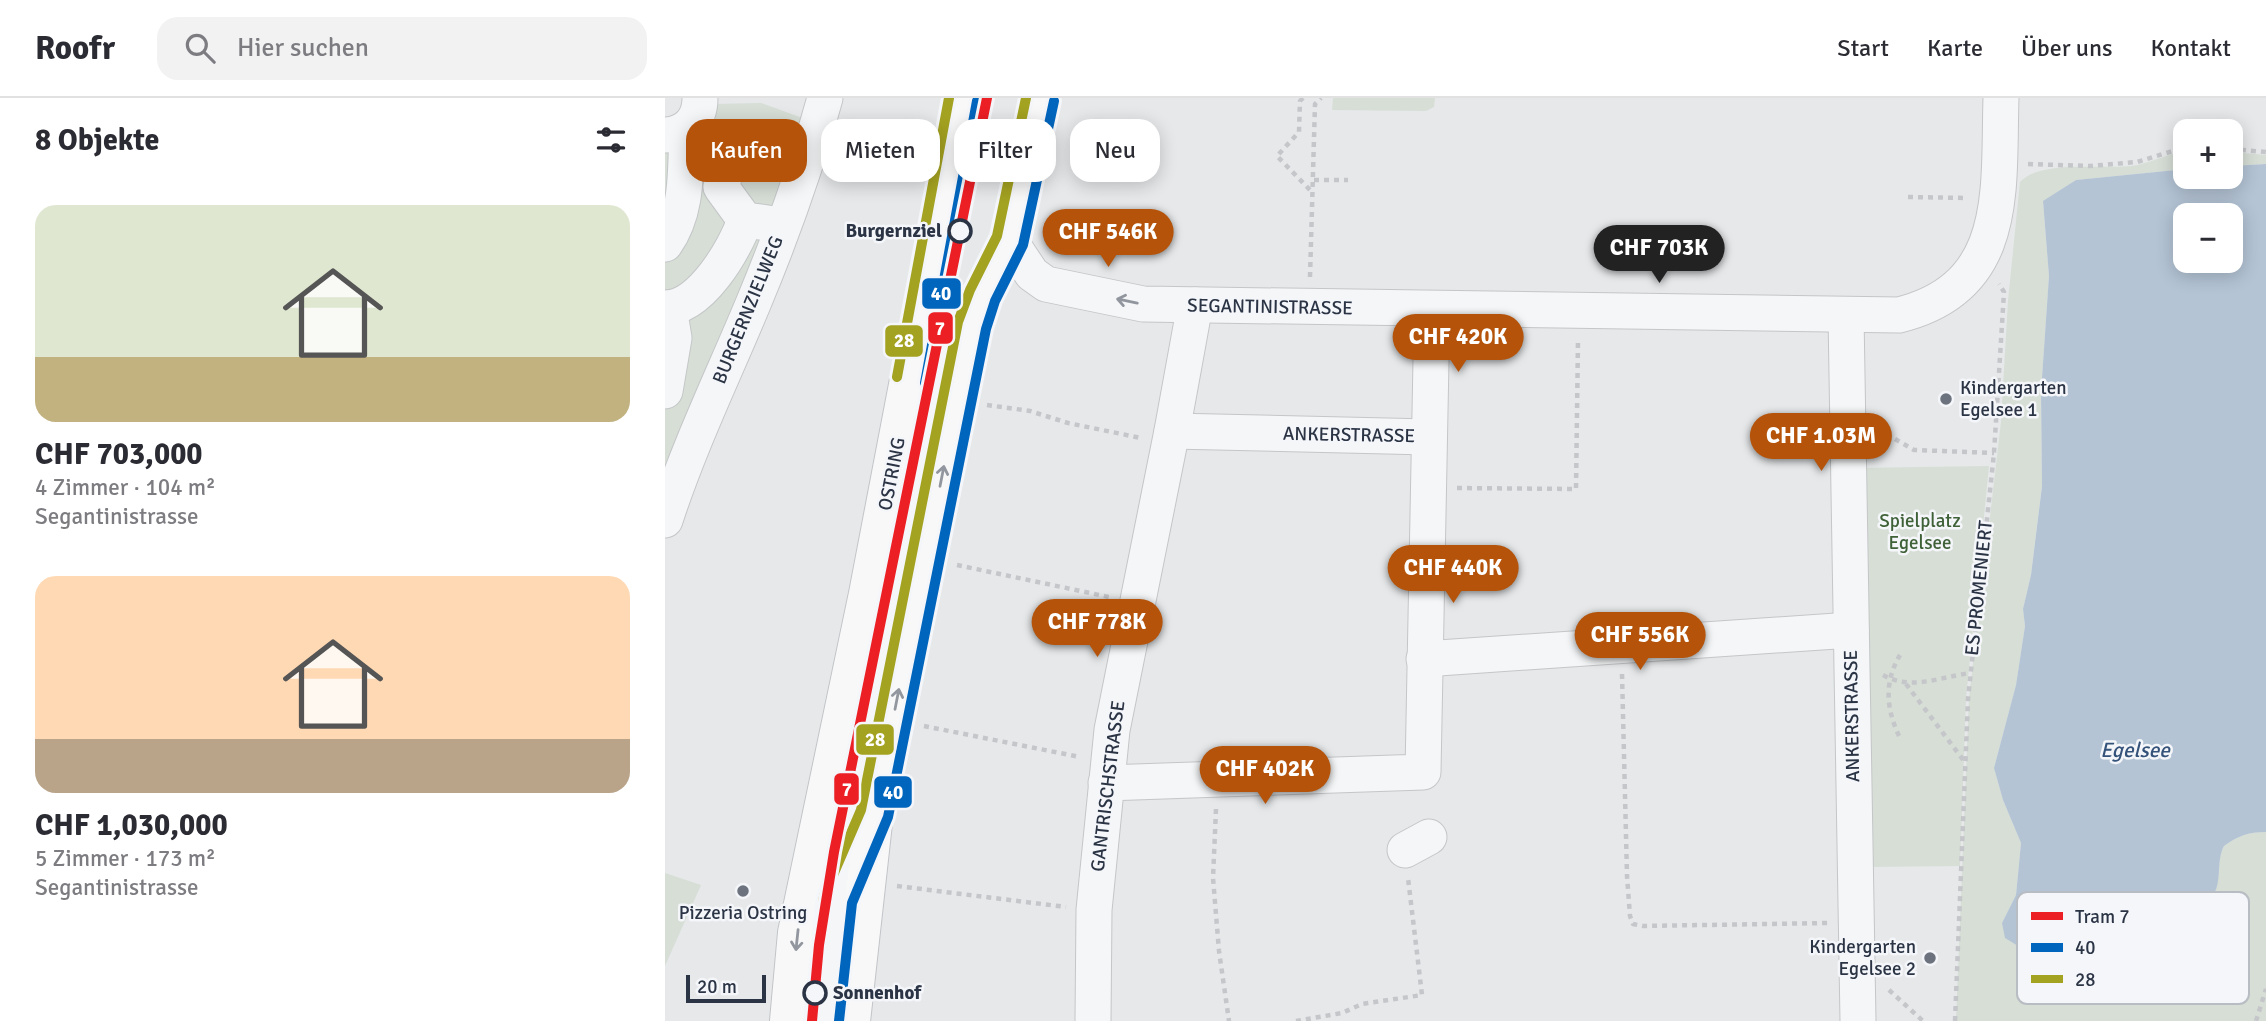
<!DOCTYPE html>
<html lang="de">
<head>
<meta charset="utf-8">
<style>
	body { margin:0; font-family:Signika,sans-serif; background:#f2f2f3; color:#2b2b33; height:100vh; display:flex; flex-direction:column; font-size:26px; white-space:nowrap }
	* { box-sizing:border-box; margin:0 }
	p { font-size:23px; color:#7c7c81 }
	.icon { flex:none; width:38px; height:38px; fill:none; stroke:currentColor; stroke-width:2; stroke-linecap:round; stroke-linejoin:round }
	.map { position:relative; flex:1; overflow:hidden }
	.side { display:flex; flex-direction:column; background:#fff; width:665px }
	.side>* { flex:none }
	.top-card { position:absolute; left:21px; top:21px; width:665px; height:63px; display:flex; gap:14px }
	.controls { position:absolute; left:1508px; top:21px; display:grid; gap:14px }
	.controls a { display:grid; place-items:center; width:70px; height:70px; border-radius:14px; background:#fff; box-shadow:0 4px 18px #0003; font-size:35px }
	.scale { position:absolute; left:21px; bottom:18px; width:80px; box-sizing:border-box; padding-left:7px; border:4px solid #2b3445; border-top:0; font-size:19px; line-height:24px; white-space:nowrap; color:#2b3445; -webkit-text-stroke:5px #f4f6f9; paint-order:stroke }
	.price { position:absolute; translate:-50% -60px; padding:0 16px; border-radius:24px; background:#b45309; color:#fff; font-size:23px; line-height:46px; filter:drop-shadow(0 2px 4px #0008) }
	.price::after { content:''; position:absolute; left:50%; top:42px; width:21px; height:16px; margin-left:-10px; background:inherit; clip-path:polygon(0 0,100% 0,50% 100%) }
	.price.active { background:#222; color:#fff }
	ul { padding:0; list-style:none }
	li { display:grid; align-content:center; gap:14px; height:371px; padding:0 35px }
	li span { display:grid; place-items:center; height:217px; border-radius:21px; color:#555 }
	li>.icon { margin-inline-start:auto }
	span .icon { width:126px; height:126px; fill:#fffc; stroke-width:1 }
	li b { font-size:30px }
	h2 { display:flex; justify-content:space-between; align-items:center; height:84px; padding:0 35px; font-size:30px }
	.pill { padding:0 24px; border-radius:21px; background:#fff; box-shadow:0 4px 18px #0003; font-size:24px; line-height:63px }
	.pill.active { background:#b45309; color:#fff }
	header { display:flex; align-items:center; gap:42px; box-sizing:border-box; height:98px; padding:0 35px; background:#fff; border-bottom:2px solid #e1e1e2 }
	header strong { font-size:33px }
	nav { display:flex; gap:38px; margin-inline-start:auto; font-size:24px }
	.search { width:490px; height:63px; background:#f2f2f3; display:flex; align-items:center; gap:18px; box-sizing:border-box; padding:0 24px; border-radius:21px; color:#7c7c81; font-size:26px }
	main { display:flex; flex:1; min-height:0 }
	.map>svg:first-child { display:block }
	.green { fill:#d6ded6 }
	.water { fill:#b4c4d5; fill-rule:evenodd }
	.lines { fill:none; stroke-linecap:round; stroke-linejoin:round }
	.minor-casing { stroke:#c4c6c8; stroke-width:37 }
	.major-casing { stroke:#c2c5c8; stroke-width:40 }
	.path { stroke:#c5c6ca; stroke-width:4.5; stroke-dasharray:5 5; stroke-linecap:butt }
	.minor { stroke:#f5f6f7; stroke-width:35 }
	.major { stroke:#f8f8f8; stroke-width:38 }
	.bus-1-casing { stroke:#f4f6f9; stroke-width:16 }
	.bus-2-casing { stroke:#f4f6f9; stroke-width:16 }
	.bus-1 { stroke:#0065bd; stroke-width:10 }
	.bus-2 { stroke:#a4a221; stroke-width:10 }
	.tram-1-casing { stroke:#f4f6f9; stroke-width:16 }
	.tram-1 { stroke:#ec1f25; stroke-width:10 }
	.oneway { stroke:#90959e }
	.oneway2 { stroke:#92969e }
	.stop-dot { fill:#f4f6f9; stroke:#2b3445; stroke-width:3.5 }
	.poi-dot { fill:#6c737f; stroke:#f4f6f9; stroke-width:2.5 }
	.labels { text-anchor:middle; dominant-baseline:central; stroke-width:5; stroke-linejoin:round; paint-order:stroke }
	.stop-label { font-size:19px; font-weight:bold; fill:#2b3445; stroke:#f4f6f9; text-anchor:end }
	.street-label { font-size:19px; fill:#2b3445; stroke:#f4f6f9 }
	.poi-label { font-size:19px; fill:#2b3445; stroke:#f4f6f9; text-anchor:start }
	.park-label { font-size:19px; fill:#3f6138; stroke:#f4f6f9 }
	.water-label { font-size:21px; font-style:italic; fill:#34527a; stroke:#f4f6f9 }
	.key { fill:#f4f6f9; stroke:#b8bcc3; stroke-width:2 }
	.key-label { font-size:19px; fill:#2b3445 }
	.line-badge { stroke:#f4f6f9; stroke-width:2.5 }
	.badge-label { font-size:19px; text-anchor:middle; font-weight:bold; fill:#fff }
</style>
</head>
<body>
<header>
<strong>Roofr</strong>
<div class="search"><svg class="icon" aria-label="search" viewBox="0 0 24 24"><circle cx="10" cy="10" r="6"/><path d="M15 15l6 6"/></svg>Hier suchen</div>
<nav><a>Start</a><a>Karte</a><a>Über uns</a><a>Kontakt</a></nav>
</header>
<main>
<section class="side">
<h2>8 Objekte<svg class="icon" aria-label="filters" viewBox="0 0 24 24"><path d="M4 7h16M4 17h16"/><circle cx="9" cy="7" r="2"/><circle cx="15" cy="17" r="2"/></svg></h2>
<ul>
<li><span style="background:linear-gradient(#dfe7d0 70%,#c2b280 0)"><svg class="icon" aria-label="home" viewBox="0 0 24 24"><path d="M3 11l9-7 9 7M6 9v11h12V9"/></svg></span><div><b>CHF 703,000</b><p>4 Zimmer · 104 m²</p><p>Segantinistrasse</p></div></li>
<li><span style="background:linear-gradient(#ffd9b3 75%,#b9a48a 0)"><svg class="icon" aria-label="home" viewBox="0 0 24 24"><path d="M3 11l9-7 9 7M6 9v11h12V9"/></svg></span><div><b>CHF 1,030,000</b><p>5 Zimmer · 173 m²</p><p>Segantinistrasse</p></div></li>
</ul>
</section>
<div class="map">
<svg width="1601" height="923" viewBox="0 0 1601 923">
	<rect width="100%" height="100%" fill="#e6e8ea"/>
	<!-- green -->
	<g class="green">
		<polygon points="668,0 770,0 769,9 761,13 667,12"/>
		<polygon points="96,5 143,22 0,387 0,45 48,6"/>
		<path d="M 1521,52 L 1521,71 L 1411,82 L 1378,104 L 1384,178 L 1376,294 L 1377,387 L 1366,477 L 1358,511 L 1360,528 L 1351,587 L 1329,670 L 1338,702 L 1356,745 L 1351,797 L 1337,825 L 1517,873 C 1499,853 1505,834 1524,817 C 1533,810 1543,806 1549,796 C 1556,781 1551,762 1559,748 C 1573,738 1583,734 1601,734 L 1601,923 L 1291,923 L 1304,600 L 1336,324 L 1343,203 L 1355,84 C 1377,60 1442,73 1473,67 C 1489,63 1505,56 1521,52 Z"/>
		<polygon points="1566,54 1601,57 1601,66 1566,68"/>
		<polygon points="1324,368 1301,600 1295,768 1201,769 1192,370"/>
		<polygon points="0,775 36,787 0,868"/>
	</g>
	<!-- water -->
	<path class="water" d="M 1601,66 L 1601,734 C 1583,734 1573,738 1559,748 C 1551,763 1557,782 1549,796 C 1544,805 1536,809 1528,814 C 1506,831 1498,852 1518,874 L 1392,866 L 1358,851 L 1340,840 L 1337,825 L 1351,797 L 1356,745 L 1338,702 L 1329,670 L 1351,587 L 1360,528 L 1358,511 L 1366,477 L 1377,388 L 1376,294 L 1384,178 L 1378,103 L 1411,82 L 1521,71 L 1521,79 L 1566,79 L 1566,68 ZM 1521,117 L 1566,117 L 1566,163 L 1521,163 Z"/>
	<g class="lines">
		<defs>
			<g id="minor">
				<path d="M 0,37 C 22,36 35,22 35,0"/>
				<polyline points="68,51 56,89 80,122 103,125"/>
				<path d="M 345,143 L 367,176 L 381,186 L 478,206 L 1234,217 C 1346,189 1333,92 1336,0"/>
				<path d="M 0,146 C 24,113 20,70 22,30"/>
				<path d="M 0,210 C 36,210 70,151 80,122"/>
				<polyline points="1181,218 1193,923"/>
				<polyline points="0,293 9,240 4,210"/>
				<polyline points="507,333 764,339"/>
				<path d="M 0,422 C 24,348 58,278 88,206 C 116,139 141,70 160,0"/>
				<polyline points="759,561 1186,532"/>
				<polyline points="441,685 758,674 767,211"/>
				<polyline points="740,752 764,739"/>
				<polyline points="160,810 169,754 282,199 266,162"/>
				<polyline points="160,923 173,801 179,788"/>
				<polyline points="428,923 429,812 447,632 507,333 530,207"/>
			</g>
			<g id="major">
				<polyline points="124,923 132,835 203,496 298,0"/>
				<polyline points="186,923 209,716 307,227 317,198 345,143 375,0"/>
			</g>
		</defs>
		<!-- minor casing -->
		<use href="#minor" class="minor-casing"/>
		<!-- major casing -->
		<use href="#major" class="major-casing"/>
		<!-- path -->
		<g class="path">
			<polyline points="638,0 635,3 634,34 612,58 646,93"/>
			<polyline points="1566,51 1601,54"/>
			<polyline points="1363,66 1425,68 1472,64 1521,49"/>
			<polyline points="649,82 683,82"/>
			<polyline points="1243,99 1302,100"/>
			<polyline points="645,179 650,6 656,0"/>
			<polyline points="322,307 365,313 403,325 476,340"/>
			<polyline points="1212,333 1218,334 1249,352 1329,355"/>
			<polyline points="792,390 911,391 913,242"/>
			<polyline points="292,467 444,499"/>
			<polyline points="957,576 962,778 965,818 968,826 978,828 1163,825"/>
			<path d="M 1218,577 C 1246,593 1275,579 1305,575"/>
			<polyline points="1241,586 1299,663"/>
			<polyline points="259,628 415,659"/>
			<path d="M 1234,638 C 1221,610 1219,584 1235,557"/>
			<polyline points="551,711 548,780 554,853 564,923"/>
			<polyline points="232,788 401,809"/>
			<polyline points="1224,892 1258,923"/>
			<polyline points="631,923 677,915 697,906 757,897 743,780"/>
			<polyline points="1290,923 1303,601 1329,355 1339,194 1334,186"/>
			<polyline points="1591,923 1601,891"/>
		</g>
		<!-- minor -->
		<use href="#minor" class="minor"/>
		<!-- major -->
		<use href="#major" class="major"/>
		<defs>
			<g id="bus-1">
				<polyline points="260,285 312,3"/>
				<polyline points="174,923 187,805 223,719 321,231 330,203 358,147 389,3"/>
			</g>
			<g id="bus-2">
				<polyline points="232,279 284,0"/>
				<polyline points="146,922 159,798 196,712 293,224 305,192 332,138 361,0"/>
			</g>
		</defs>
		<!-- bus-1 casing -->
		<use href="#bus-1" class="bus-1-casing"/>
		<!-- bus-2 casing -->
		<use href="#bus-2" class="bus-2-casing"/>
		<!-- bus-1 -->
		<use href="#bus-1" class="bus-1"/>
		<!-- bus-2 -->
		<use href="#bus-2" class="bus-2"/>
		<defs>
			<polyline id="tram-1" points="147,923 154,847 169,754 322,0"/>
		</defs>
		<!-- tram-1 casing -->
		<use href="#tram-1" class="tram-1-casing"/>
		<!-- tram-1 -->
		<use href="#tram-1" class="tram-1"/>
	</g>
	<!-- one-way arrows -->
	<defs><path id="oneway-shaft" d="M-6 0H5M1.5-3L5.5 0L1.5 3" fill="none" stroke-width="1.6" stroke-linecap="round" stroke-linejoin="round" transform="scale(1.75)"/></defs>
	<use class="oneway" href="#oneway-shaft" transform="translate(462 203) rotate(-168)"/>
	<g class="oneway2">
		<use href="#oneway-shaft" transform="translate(277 378) rotate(-79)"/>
		<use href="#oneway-shaft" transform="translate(232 601) rotate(-79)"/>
		<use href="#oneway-shaft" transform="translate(132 842) rotate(96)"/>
	</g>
	<!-- markers -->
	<g class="stop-dot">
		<circle cx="295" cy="133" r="11"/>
		<circle cx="150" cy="895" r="11"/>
	</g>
	<g class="poi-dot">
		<circle cx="1281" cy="301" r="7"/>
		<circle cx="78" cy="793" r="7"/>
		<circle cx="1265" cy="860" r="7"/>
	</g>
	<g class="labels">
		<!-- stop labels -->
		<g class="stop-label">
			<text x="277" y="133">Burgernziel</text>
			<text x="168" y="895" text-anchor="start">Sonnenhof</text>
		</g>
		<!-- street labels -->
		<g class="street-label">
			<text transform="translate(605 209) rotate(1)">SEGANTINISTRASSE</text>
			<text transform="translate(83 212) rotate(-68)">BURGERNZIELWEG</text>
			<text transform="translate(684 337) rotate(1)">ANKERSTRASSE</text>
			<text transform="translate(227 376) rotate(-79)">OSTRING</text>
			<text transform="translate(1314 490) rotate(-84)">ES PROMENIERT</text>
			<text transform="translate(1187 618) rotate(-91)">ANKERSTRASSE</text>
			<text transform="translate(443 688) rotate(-83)">GANTRISCHSTRASSE</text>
		</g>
		<!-- poi labels -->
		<g class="poi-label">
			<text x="1295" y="290">Kindergarten<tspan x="1295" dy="22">Egelsee 1</tspan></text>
			<text x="78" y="815" text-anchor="middle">Pizzeria Ostring</text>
			<text x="1251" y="849" text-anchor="end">Kindergarten<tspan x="1251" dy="22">Egelsee 2</tspan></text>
		</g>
		<!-- park labels -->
		<g class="park-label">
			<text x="1255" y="423">Spielplatz<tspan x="1255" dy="22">Egelsee</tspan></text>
		</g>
		<!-- water labels -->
		<g class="water-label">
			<text x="1470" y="652">Egelsee</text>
		</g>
	</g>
	<!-- legend -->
	<rect x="1352" y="794" width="232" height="112" rx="10" class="key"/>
	<rect x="1366" y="814" width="32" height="8" fill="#ec1f25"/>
	<rect x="1366" y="845" width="32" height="9" fill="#0065bd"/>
	<rect x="1366" y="877" width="32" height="8" fill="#a4a221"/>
	<g class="key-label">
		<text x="1410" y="825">Tram 7</text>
		<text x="1410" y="856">40</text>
		<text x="1410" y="888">28</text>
	</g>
	<g class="line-badge">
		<rect x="256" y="179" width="41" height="33" rx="7" fill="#0065bd"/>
		<rect x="262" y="213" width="27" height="34" rx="7" fill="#ec1f25"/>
		<rect x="219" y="226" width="40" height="34" rx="7" fill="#a4a221"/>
		<rect x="190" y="625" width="40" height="33" rx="7" fill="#a4a221"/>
		<rect x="168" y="674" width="27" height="34" rx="7" fill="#ec1f25"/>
		<rect x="208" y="677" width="40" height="34" rx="7" fill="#0065bd"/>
	</g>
	<g class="badge-label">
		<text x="276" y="202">40</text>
		<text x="275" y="237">7</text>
		<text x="239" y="249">28</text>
		<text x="210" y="648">28</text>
		<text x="182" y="698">7</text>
		<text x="228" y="701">40</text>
	</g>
</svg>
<div class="controls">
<a>+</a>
<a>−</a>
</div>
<div class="scale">20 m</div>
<b class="price" style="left:443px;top:171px">CHF 546K</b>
<b class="price active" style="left:994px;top:187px">CHF 703K</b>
<b class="price" style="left:793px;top:276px">CHF 420K</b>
<b class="price" style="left:1156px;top:375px">CHF 1.03M</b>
<b class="price" style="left:788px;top:507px">CHF 440K</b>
<b class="price" style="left:432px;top:561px">CHF 778K</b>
<b class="price" style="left:975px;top:574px">CHF 556K</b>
<b class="price" style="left:600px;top:708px">CHF 402K</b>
<div class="top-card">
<a class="pill active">Kaufen</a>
<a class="pill">Mieten</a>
<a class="pill">Filter</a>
<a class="pill">Neu</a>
</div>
</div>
</main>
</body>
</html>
